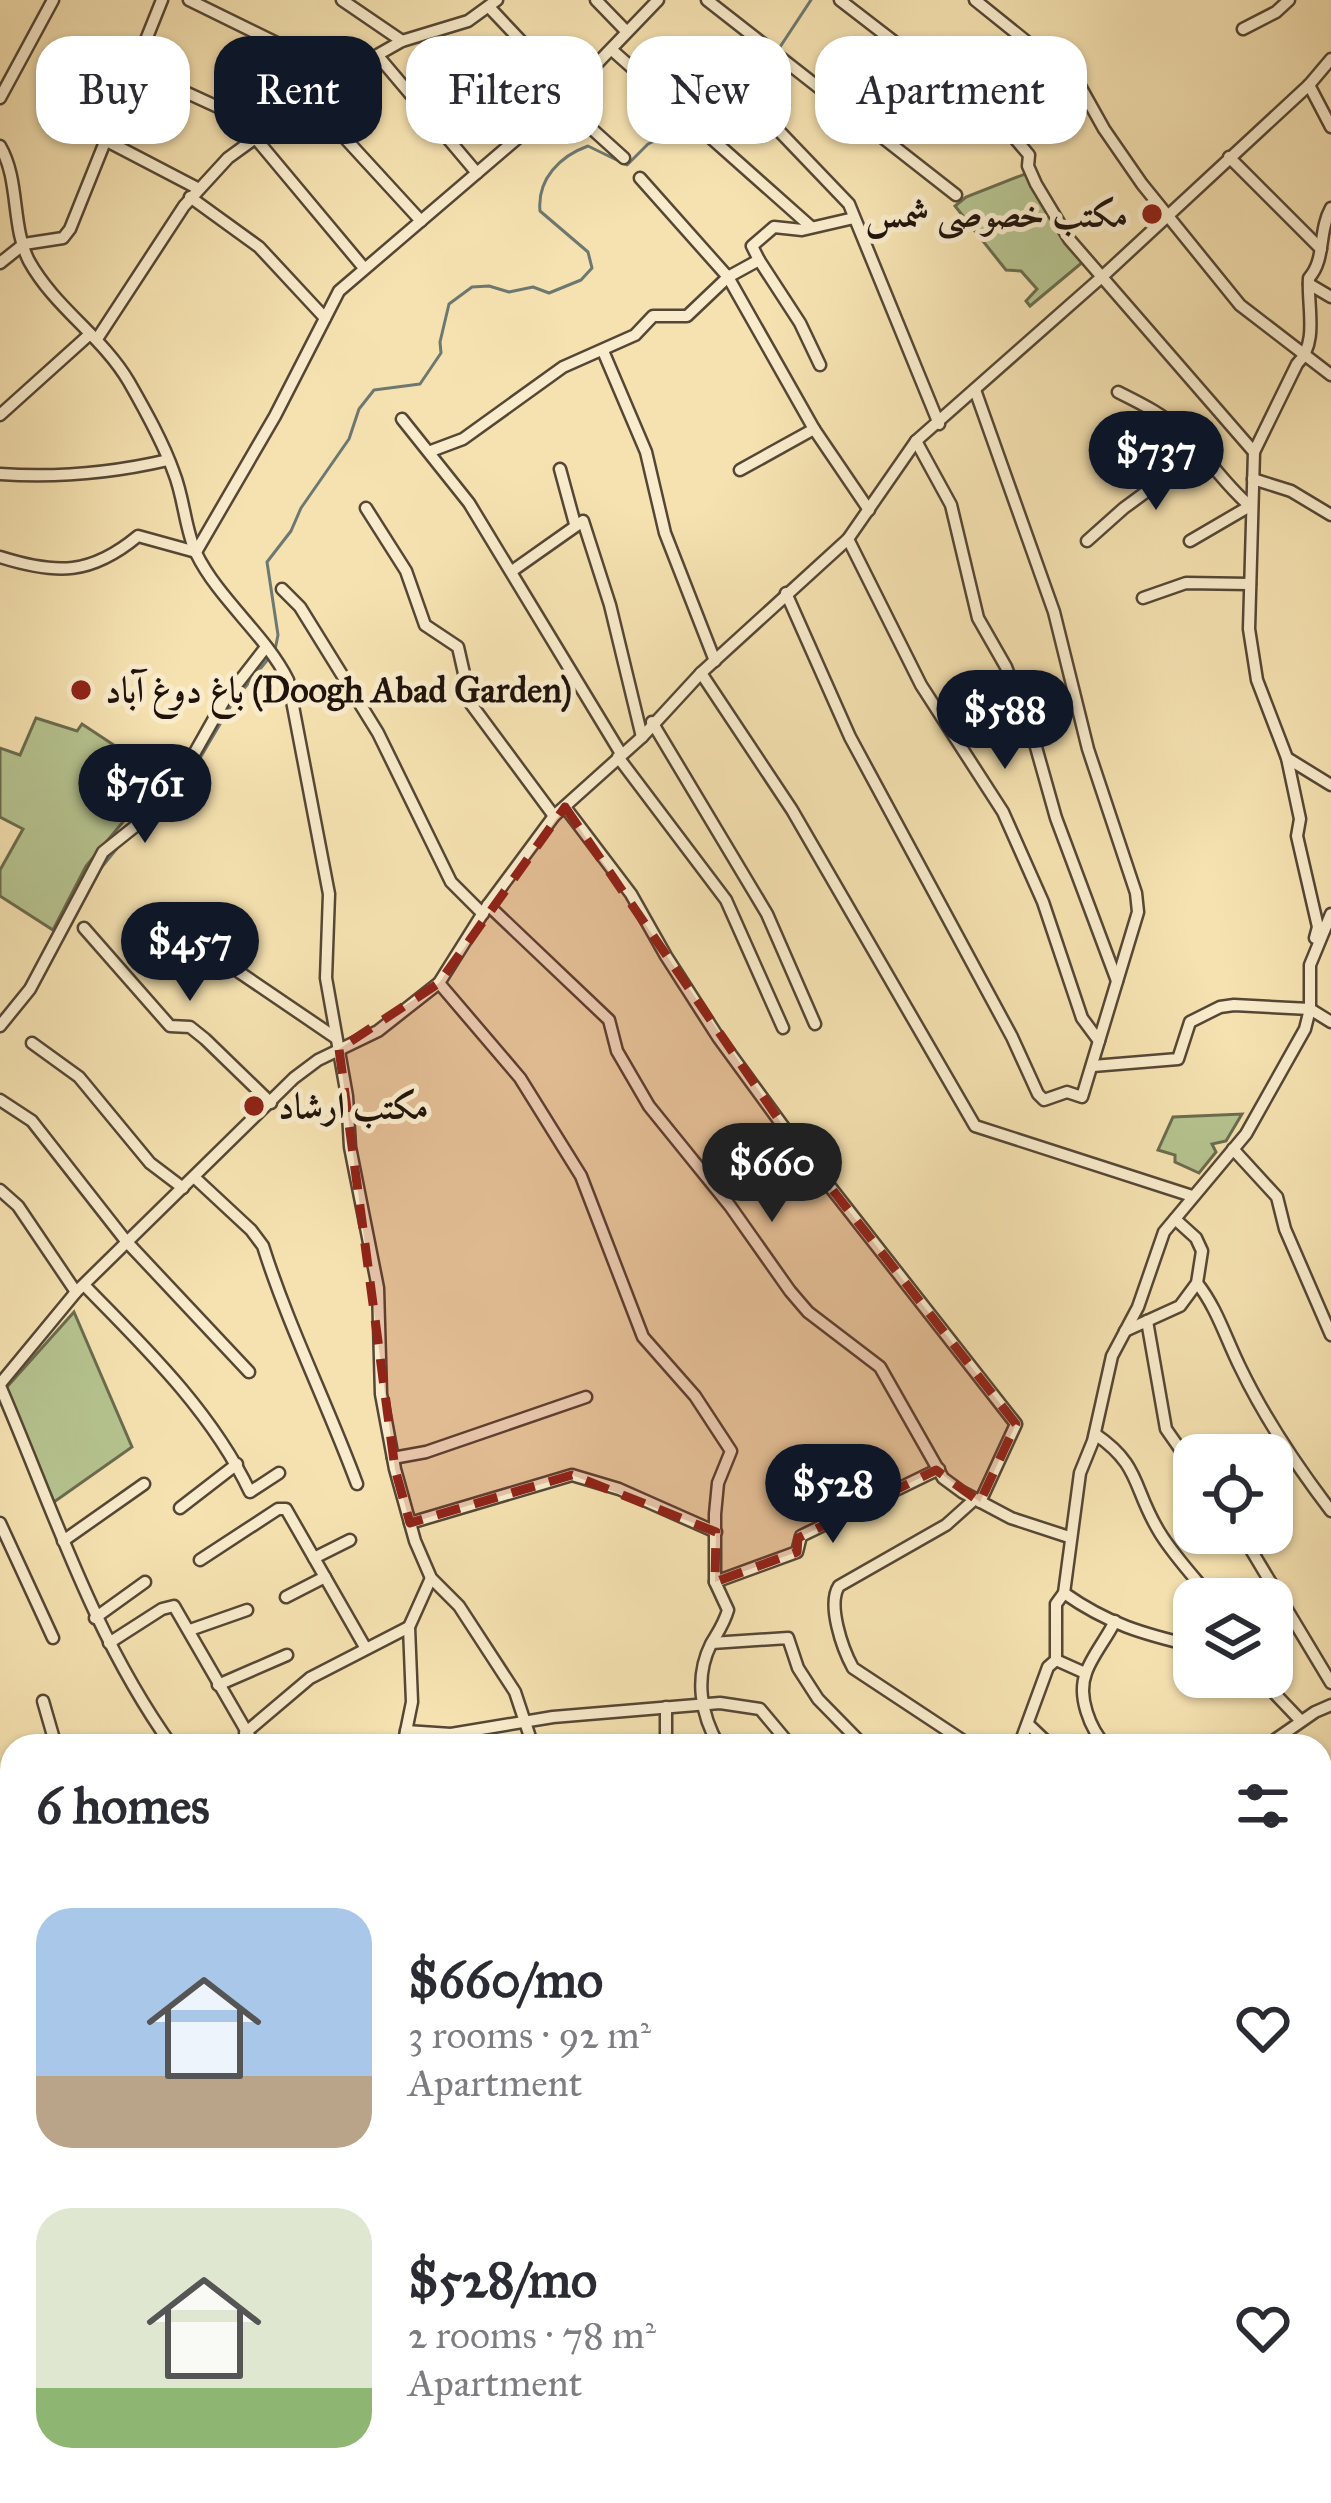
<!DOCTYPE html>
<html lang="en">
<head>
<meta charset="utf-8">
<style>
	body { margin:0; font-family:"IM FELL Great Primer",Amiri,serif; background:#f7f7f7; color:#2b2b33; height:100vh; display:flex; flex-direction:column; font-size:45px; white-space:nowrap }
	* { box-sizing:border-box; margin:0 }
	p { font-size:39px; color:#7c7c81 }
	.icon { flex:none; width:66px; height:66px; fill:none; stroke:currentColor; stroke-width:2; stroke-linecap:round; stroke-linejoin:round }
	.map { position:relative; flex:1; overflow:hidden }
	.details { position:absolute; left:0px; top:1734px; width:1332px; height:771px; display:flex; flex-direction:column; background:#fff; border-radius:36px 36px 0 0; box-shadow:0 3px 9px #0004 }
	.details>* { flex:none }
	.banner { position:absolute; left:36px; top:36px; width:1260px; height:108px; display:flex; gap:24px }
	.fabs { position:absolute; left:1173px; top:1434px; display:grid; gap:24px }
	.fabs a { display:grid; place-items:center; width:120px; height:120px; border-radius:24px; background:#fff; box-shadow:0 3px 9px #0004; font-size:60px }
	.price { position:absolute; translate:-50% -102px; padding:0 27px; border-radius:42px; background:#111827; color:#fff; font-size:39px; line-height:78px; filter:drop-shadow(0 3px 6px #0008) }
	.price::after { content:''; position:absolute; left:50%; top:72px; width:36px; height:27px; margin-left:-18px; background:inherit; clip-path:polygon(0 0,100% 0,50% 100%) }
	.price.current { background:#222; color:#fff }
	ul { padding:0; list-style:none }
	li { display:flex; align-items:center; gap:36px; height:300px; padding:0 36px }
	li span { display:grid; place-items:center; flex:none; width:336px; height:240px; border-radius:36px; color:#555 }
	li>.icon { margin-inline-start:auto }
	span .icon { width:144px; height:144px; fill:#fffc; stroke-width:1 }
	li b { font-size:51px }
	h2 { display:flex; justify-content:space-between; align-items:center; height:144px; padding:0 36px; font-size:51px }
	.pill { padding:0 42px; border-radius:36px; background:#fff; box-shadow:0 3px 9px #0004; font-size:42px; line-height:108px }
	.pill.current { background:#111827; color:#fff }
	.map>svg:first-child { display:block }
	.green { fill:#b6c490; stroke:#6a6c4e; stroke-width:3 }
	.lines { fill:none; stroke-linecap:round; stroke-linejoin:round }
	.stream { stroke:#6c7872; stroke-width:3 }
	.minor-casing { stroke:#554735; stroke-width:15 }
	.tertiary-casing { stroke:#554735; stroke-width:16 }
	.minor { stroke:#f9eccc; stroke-width:10 }
	.tertiary { stroke:#f9eccc; stroke-width:12 }
	.marked { fill:#8f2418; fill-opacity:0.2; stroke:#8f2418; stroke-width:9; stroke-dasharray:24 15; stroke-linejoin:round }
	.poi-dot { fill:#8f2418; stroke:#f9eccc; stroke-width:4.5 }
	.labels { text-anchor:middle; dominant-baseline:central; stroke-width:10; stroke-linejoin:round; paint-order:stroke }
	.poi-label { font-size:36px; font-weight:bold; fill:#1f130c; stroke:#f9eccc; text-anchor:start }
</style>
</head>
<body>
<div class="map">
<svg width="1331" height="2503" viewBox="0 0 1331 2503">
	<rect width="100%" height="100%" fill="#f6e2b1"/>
	<filter id="stains"><feTurbulence type="fractalNoise" baseFrequency=".00167" numOctaves="4"/><feColorMatrix values="0 0 0 0 .2 0 0 0 0 .09 0 0 0 0 .02 0 0 0 .5 -.17"/></filter>
	<radialGradient id="worn" r=".72"><stop offset=".6" stop-color="#630" stop-opacity="0"/><stop offset="1" stop-color="#630" stop-opacity=".3"/></radialGradient>
	<!-- green -->
	<g class="green">
		<polygon points="1025,174 1084,261 1030,306 1026,301 1037,289 1021,271 1006,270 955,206 966,197"/>
		<polygon points="36,718 77,731 82,724 132,757 128,816 86,866 53,930 0,896 0,870 23,829 0,817 0,748 20,755"/>
		<polygon points="1242,1114 1226,1141 1212,1144 1216,1152 1199,1173 1175,1162 1175,1155 1158,1150 1173,1117"/>
		<polygon points="74,1312 132,1447 54,1502 6,1388"/>
	</g>
	<g class="lines">
		<!-- stream -->
		<g class="stream">
			<polyline points="778,50 811,0"/>
			<polyline points="699,121 727,106 773,58"/>
			<path d="M 275,650 L 278,635 L 267,562 L 291,531 L 301,508 L 349,439 L 359,409 L 374,390 L 420,384 L 441,353 L 440,342 L 449,304 L 472,287 L 489,286 L 509,292 L 533,287 L 549,293 L 581,280 L 592,268 L 588,252 L 540,211 C 537,179 560,156 588,146 L 627,165 L 648,144 L 690,124"/>
			<polyline points="130,837 176,799 233,702 269,658"/>
			<polyline points="70,926 101,868 118,847"/>
		</g>
		<defs>
			<g id="minor">
				<polyline points="189,0 342,75"/>
				<polyline points="342,0 402,41"/>
				<polyline points="596,0 626,31"/>
				<polyline points="707,0 956,195"/>
				<polyline points="840,0 1006,128 1029,155 1028,166 1036,184 1069,239 1254,452"/>
				<polyline points="975,0 1042,54 1071,70 1104,129 1142,184 1240,305 1331,375"/>
				<polyline points="489,7 569,92"/>
				<polyline points="1243,29 1276,12 1289,0"/>
				<polyline points="612,50 810,226"/>
				<polyline points="378,56 477,173"/>
				<polyline points="135,69 270,131"/>
				<polyline points="1309,85 1331,127"/>
				<polyline points="0,98 53,0"/>
				<polyline points="310,100 421,221"/>
				<polyline points="561,101 624,158"/>
				<polyline points="759,110 849,204 939,424"/>
				<polyline points="105,140 197,188"/>
				<polyline points="257,140 364,268"/>
				<path d="M 0,146 C 20,180 11,226 29,261 C 55,308 102,336 129,382 C 145,410 163,442 174,473 C 184,498 185,529 196,553 C 219,600 265,634 288,680 L 329,894 L 326,978 L 347,1096 L 350,1147 L 378,1288 L 381,1394 L 395,1469 L 415,1541 L 431,1578 L 459,1606 L 515,1692 L 533,1746"/>
				<polyline points="1229,157 1321,249"/>
				<polyline points="640,178 728,277 814,429 869,510"/>
				<polyline points="190,197 259,247 325,318"/>
				<polyline points="759,260 752,246 774,227 802,230 854,218"/>
				<polyline points="0,263 24,244 63,238 70,229 162,0"/>
				<polyline points="1309,284 1331,297"/>
				<polyline points="97,339 184,206 228,158 342,75 402,41 468,21 497,0"/>
				<polyline points="603,351 646,452 665,533 715,661"/>
				<path d="M 1118,392 C 1142,404 1165,415 1184,434 C 1208,457 1223,483 1250,506 L 1190,541"/>
				<polyline points="0,415 90,334"/>
				<polyline points="402,419 469,503 620,752"/>
				<polyline points="916,441 951,505 978,618 1006,667 1034,740 1056,818 1117,981"/>
				<polyline points="431,451 463,439 563,367 635,335 653,316 687,316 728,277 759,260 800,323 820,365"/>
				<polyline points="560,469 575,524"/>
				<polyline points="740,470 814,429"/>
				<path d="M 0,474 C 57,478 112,473 168,460"/>
				<polyline points="1253,479 1291,491 1331,515"/>
				<polyline points="366,508 406,571 425,625 458,647 471,704 554,816"/>
				<polyline points="848,539 921,685 1003,812 1043,902 1082,1018 1099,1041"/>
				<polyline points="1087,541 1124,508 1199,453"/>
				<path d="M 0,557 C 57,575 91,575 138,536 L 196,552 L 275,416 L 339,291 L 561,101 L 658,0"/>
				<polyline points="512,571 583,521 610,605 642,737"/>
				<polyline points="282,589 300,607 378,733 451,882 483,914"/>
				<polyline points="786,593 850,737 1012,1037 1038,1094 1044,1100 1067,1092 1082,1097 1138,912 1136,893 1088,749 1054,612 975,390"/>
				<polyline points="1143,598 1186,583 1250,584"/>
				<polyline points="701,673 792,810 975,1126 1192,1196"/>
				<polyline points="652,722 767,914 815,1024"/>
				<polyline points="618,757 726,900 783,1028"/>
				<polyline points="1287,758 1331,785"/>
				<polyline points="565,807 631,894 666,956 718,1037 788,1133 1016,1424 980,1502"/>
				<polyline points="488,905 609,1020 617,1051 649,1106 730,1206 790,1291 808,1312 880,1367 943,1478 962,1492 1011,1518 1069,1537"/>
				<polyline points="84,928 170,1026 190,1027 205,1039 271,1103"/>
				<polyline points="196,929 239,972 336,1038"/>
				<path d="M 1315,938 L 1318,927 L 1297,836 L 1300,819 L 1287,758 L 1257,680 L 1249,629 L 1254,452 L 1297,364 C 1319,343 1307,306 1309,278 C 1326,259 1318,231 1331,208"/>
				<path d="M 439,983 L 520,1078 L 581,1176 L 643,1337 L 695,1396 L 731,1451 L 718,1483 L 715,1514 L 715,1582 L 728,1610 C 724,1624 718,1632 711,1644 C 694,1678 701,1715 719,1746"/>
				<polyline points="0,1026 30,989 103,852 168,800 224,701 266,647"/>
				<polyline points="32,1043 79,1077 150,1163 183,1188"/>
				<polyline points="1093,1066 1178,1059 1190,1022 1220,1007 1234,1005 1310,1009 1331,1022"/>
				<polyline points="0,1100 32,1121 126,1241 249,1372"/>
				<polyline points="1233,1149 1277,1197 1285,1229 1331,1335"/>
				<path d="M 194,1177 L 251,1230 L 263,1246 C 289,1328 327,1403 357,1484"/>
				<polyline points="0,1190 18,1206 76,1292"/>
				<path d="M 1197,1283 C 1217,1308 1226,1339 1240,1367 C 1265,1419 1296,1465 1331,1511"/>
				<path d="M 84,1285 C 146,1348 212,1412 250,1492 L 279,1473"/>
				<polyline points="1147,1321 1166,1429 1194,1469"/>
				<polyline points="1125,1331 1180,1306 1197,1283 1202,1251 1196,1238 1175,1219"/>
				<polyline points="0,1384 76,1292 294,1078 318,1060 378,1031 439,983 488,905 554,816 642,737 701,673 848,539 916,441 1104,275 1309,85 1331,59"/>
				<path d="M 0,1386 C 53,1509 93,1636 172,1746"/>
				<path d="M 1095,1434 C 1142,1466 1132,1488 1160,1533 C 1174,1556 1195,1578 1212,1599"/>
				<polyline points="393,1458 426,1452 586,1397"/>
				<polyline points="180,1508 237,1464"/>
				<polyline points="0,1523 53,1638"/>
				<polyline points="410,1523 572,1475 619,1489 716,1532"/>
				<polyline points="1241,1533 1331,1683"/>
				<polyline points="63,1541 144,1484"/>
				<polyline points="314,1558 350,1540"/>
				<polyline points="200,1560 278,1509 286,1509 365,1647"/>
				<polyline points="715,1582 797,1552 801,1536 939,1469"/>
				<path d="M 1064,1593 C 1108,1624 1143,1634 1194,1646"/>
				<polyline points="286,1597 325,1577"/>
				<polyline points="95,1618 145,1582"/>
				<polyline points="190,1630 247,1610"/>
				<polyline points="109,1643 162,1609 174,1606 255,1746"/>
				<polyline points="712,1643 788,1638 798,1668 818,1699 864,1746"/>
				<polyline points="1056,1660 1085,1673"/>
				<polyline points="1259,1677 1301,1721"/>
				<polyline points="218,1685 287,1655"/>
				<polyline points="43,1701 56,1746"/>
				<polyline points="666,1707 666,1746"/>
				<polyline points="1029,1725 1051,1746"/>
				<polyline points="406,1731 451,1734 553,1717 720,1703 760,1709 791,1746"/>
				<polyline points="245,1733 310,1678 409,1627"/>
				<polyline points="403,1746 412,1702 409,1627 431,1578"/>
				<path d="M 971,1746 L 853,1668 C 842,1648 827,1604 839,1586 L 946,1525 L 975,1499"/>
				<polyline points="1019,1746 1048,1667 1056,1660 1056,1604 1064,1593 1080,1473 1093,1441 1112,1356 1138,1307 1164,1232 1246,1134 1305,1029 1310,1009 1310,965 1331,914"/>
				<path d="M 1106,1746 C 1090,1729 1077,1696 1086,1673 C 1091,1657 1107,1638 1115,1621"/>
				<polyline points="1266,1746 1315,1712 1331,1705"/>
				<polyline points="1320,1815 1331,1833"/>
				<polyline points="1320,2000 1331,2009"/>
				<polyline points="0,2087 12,2079"/>
				<polyline points="1320,2187 1331,2188"/>
				<polyline points="0,2229 12,2219"/>
				<polyline points="0,2262 12,2274"/>
				<polyline points="1320,2322 1331,2328"/>
				<polyline points="0,2335 12,2324"/>
				<polyline points="0,2484 11,2471"/>
				<polyline points="179,2493 188,2503"/>
				<polyline points="721,2493 728,2503"/>
				<polyline points="792,2493 800,2503"/>
				<polyline points="926,2493 930,2503"/>
				<polyline points="1011,2493 1017,2503"/>
				<polyline points="1084,2493 1086,2503"/>
				<polyline points="647,2503 658,2493"/>
			</g>
			<g id="tertiary">
				<polyline points="0,1831 12,1842"/>
				<polyline points="312,2493 315,2503"/>
			</g>
		</defs>
		<!-- minor casing -->
		<use href="#minor" class="minor-casing"/>
		<!-- tertiary casing -->
		<use href="#tertiary" class="tertiary-casing"/>
		<!-- minor -->
		<use href="#minor" class="minor"/>
		<!-- tertiary -->
		<use href="#tertiary" class="tertiary"/>
	</g>
	<!-- marked area -->
	<path class="marked" d="M 565,807 L 788,1133 L 1016,1424 L 980,1502 L 936,1470 L 798,1538 L 797,1552 L 715,1582 L 716,1532 L 572,1475 L 410,1523 L 395,1469 L 339,1049 L 439,983 Z"/>
	<!-- markers -->
	<g class="poi-dot">
		<circle cx="1152" cy="214" r="12"/>
		<circle cx="81" cy="690" r="12"/>
		<circle cx="254" cy="1106" r="12"/>
	</g>
	<g class="labels">
		<!-- poi labels -->
		<g class="poi-label">
			<text x="1128" y="214" text-anchor="end">مکتب خصوصی شمس</text>
			<text x="105" y="690">باغ دوغ آباد (Doogh Abad Garden)</text>
			<text x="278" y="1106">مکتب ارشاد</text>
		</g>
	</g>
	<rect width="100%" height="100%" filter="url(#stains)"/>
	<rect width="100%" height="100%" fill="url(#worn)"/>
</svg>
<div class="fabs">
<a><svg class="icon" aria-label="locate" viewBox="0 0 24 24"><circle cx="12" cy="12" r="6"/><path d="M12 2v4M12 18v4M2 12h4M18 12h4"/></svg></a>
<a><svg class="icon" aria-label="layers" viewBox="0 0 24 24"><path d="M12 4l9 5-9 5-9-5zM3 14l9 5 9-5"/></svg></a>
</div>
<b class="price" style="left:1156px;top:513px">$737</b>
<b class="price" style="left:1005px;top:772px">$588</b>
<b class="price" style="left:145px;top:846px">$761</b>
<b class="price" style="left:190px;top:1004px">$457</b>
<b class="price current" style="left:772px;top:1225px">$660</b>
<b class="price" style="left:833px;top:1546px">$528</b>
<div class="banner">
<a class="pill">Buy</a>
<a class="pill current">Rent</a>
<a class="pill">Filters</a>
<a class="pill">New</a>
<a class="pill">Apartment</a>
</div>
<section class="details">
<h2>6 homes<svg class="icon" aria-label="filters" viewBox="0 0 24 24"><path d="M4 7h16M4 17h16"/><circle cx="9" cy="7" r="2"/><circle cx="15" cy="17" r="2"/></svg></h2>
<ul>
<li><span style="background:linear-gradient(#a9c7e8 70%,#b9a48a 0)"><svg class="icon" aria-label="home" viewBox="0 0 24 24"><path d="M3 11l9-7 9 7M6 9v11h12V9"/></svg></span><div><b>$660/mo</b><p>3 rooms · 92 m²</p><p>Apartment</p></div><svg class="icon" aria-label="heart" viewBox="0 0 24 24"><path d="M12 20l-8-8c-3-5 5-10 8-4 3-6 11-1 8 4z"/></svg></li>
<li><span style="background:linear-gradient(#dfe7d0 75%,#8fb573 0)"><svg class="icon" aria-label="home" viewBox="0 0 24 24"><path d="M3 11l9-7 9 7M6 9v11h12V9"/></svg></span><div><b>$528/mo</b><p>2 rooms · 78 m²</p><p>Apartment</p></div><svg class="icon" aria-label="heart" viewBox="0 0 24 24"><path d="M12 20l-8-8c-3-5 5-10 8-4 3-6 11-1 8 4z"/></svg></li>
</ul>
</section>
</div>
</body>
</html>
